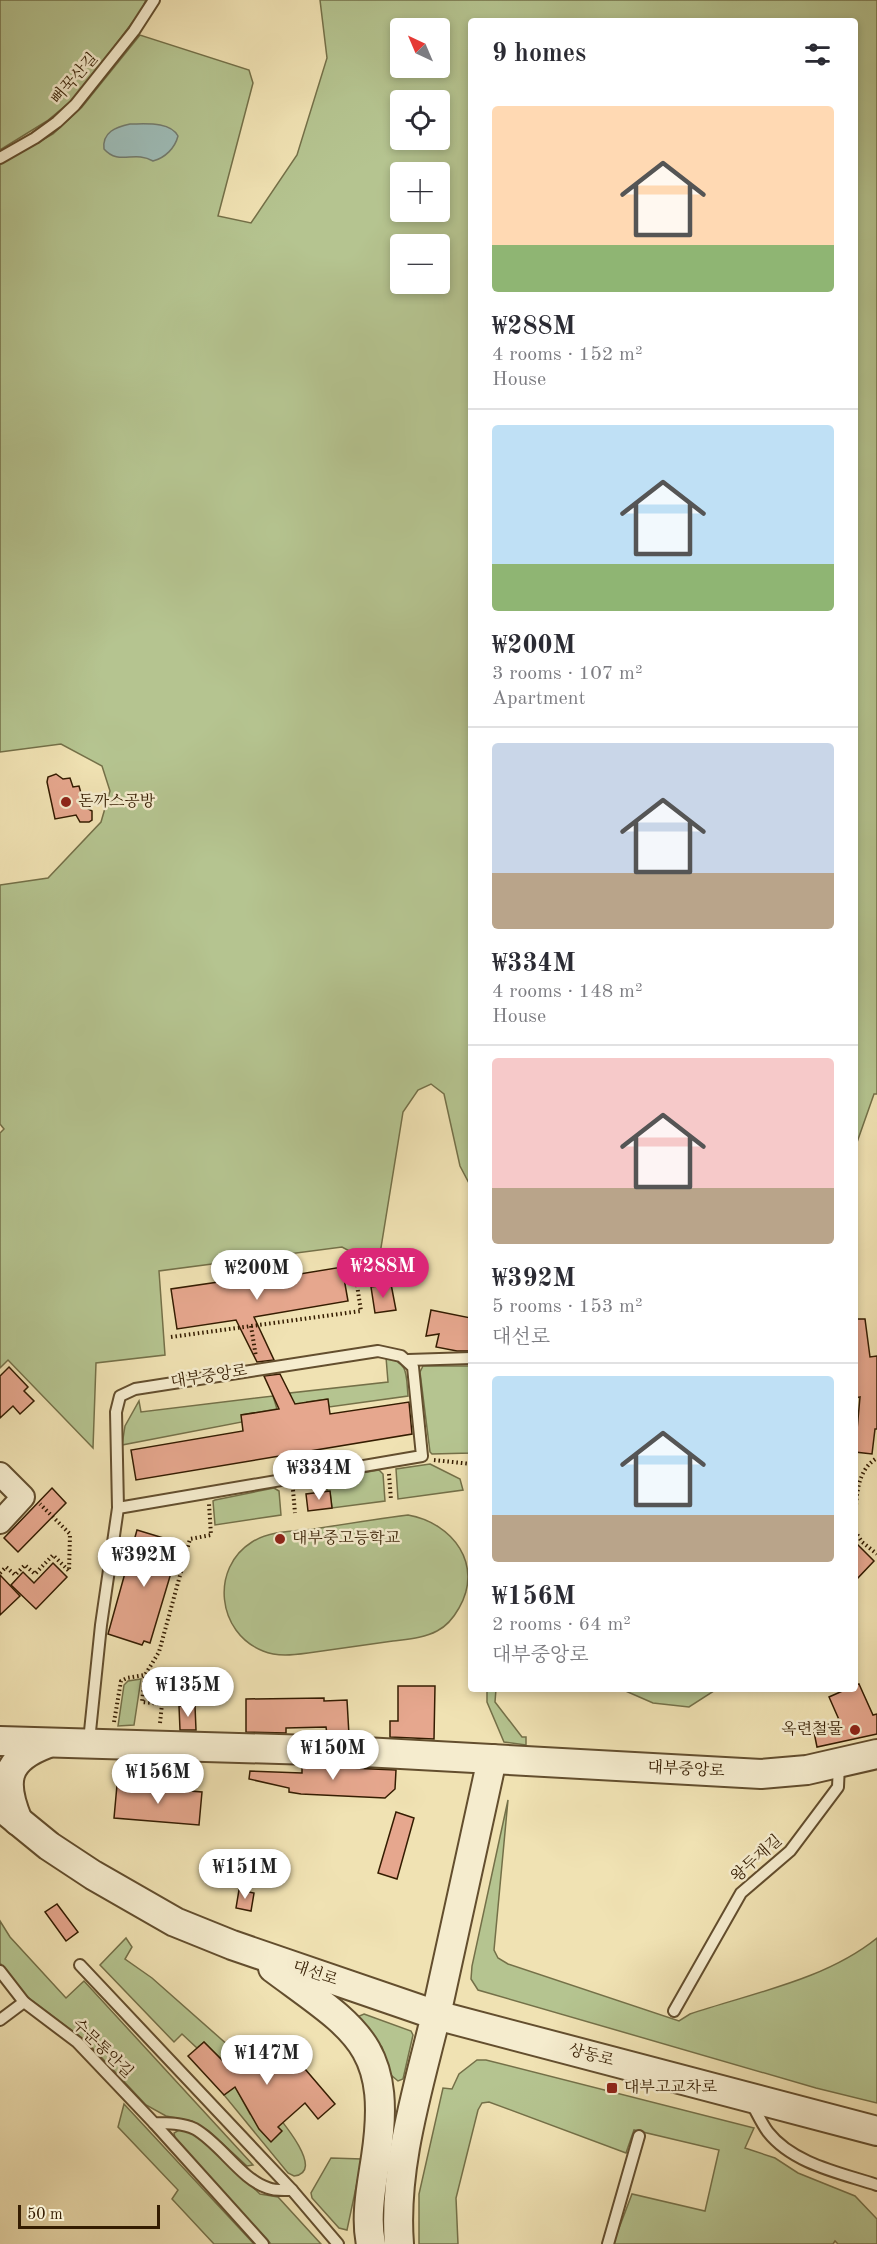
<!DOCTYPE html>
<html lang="en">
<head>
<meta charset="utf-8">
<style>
	body { margin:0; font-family:"Old Standard TT","Noto Serif KR",serif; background:#f2f2f3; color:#2b2b33; height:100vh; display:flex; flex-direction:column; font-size:22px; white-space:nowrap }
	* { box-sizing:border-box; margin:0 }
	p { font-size:20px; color:#7c7c81 }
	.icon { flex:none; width:33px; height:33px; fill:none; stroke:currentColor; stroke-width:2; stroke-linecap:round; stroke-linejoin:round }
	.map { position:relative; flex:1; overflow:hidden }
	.details { position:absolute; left:468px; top:18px; width:390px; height:1674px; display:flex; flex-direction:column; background:#fff; border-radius:6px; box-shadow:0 3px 9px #0003 }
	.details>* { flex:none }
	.needle { width:39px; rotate:316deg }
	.tools { position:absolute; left:390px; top:18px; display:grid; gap:12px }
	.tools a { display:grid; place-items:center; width:60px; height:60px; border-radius:6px; background:#fff; box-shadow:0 3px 9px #0003; font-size:30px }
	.scale { position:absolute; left:18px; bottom:15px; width:142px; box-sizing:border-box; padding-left:6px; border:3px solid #341c01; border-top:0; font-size:16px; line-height:21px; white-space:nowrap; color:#341c01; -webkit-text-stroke:4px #f5ecce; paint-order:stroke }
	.price { position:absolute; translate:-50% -51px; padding:0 14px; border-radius:21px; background:#fff; color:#222; font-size:20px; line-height:39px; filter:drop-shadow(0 2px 3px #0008) }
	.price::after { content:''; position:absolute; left:50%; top:36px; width:18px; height:14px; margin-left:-9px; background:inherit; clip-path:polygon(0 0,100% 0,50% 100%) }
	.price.active { background:#db2777; color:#fff }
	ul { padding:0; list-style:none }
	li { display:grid; align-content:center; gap:12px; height:318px; padding:0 24px }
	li+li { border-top:2px solid #e1e1e2 }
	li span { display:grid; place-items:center; height:186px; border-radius:6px; color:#555 }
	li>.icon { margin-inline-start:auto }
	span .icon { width:108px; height:108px; fill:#fffc; stroke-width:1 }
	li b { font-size:26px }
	h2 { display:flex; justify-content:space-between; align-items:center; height:72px; padding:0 24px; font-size:26px }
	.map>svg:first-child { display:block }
	.green { fill:#b5c490; stroke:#747048; stroke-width:1.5; fill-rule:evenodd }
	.water { fill:#9ebcb7; stroke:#747c6e; stroke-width:1.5 }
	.building { fill:#e6a78e; stroke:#341c01; stroke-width:1.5 }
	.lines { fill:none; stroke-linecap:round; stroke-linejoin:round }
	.service-casing { stroke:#634e2e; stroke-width:14 }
	.minor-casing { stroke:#634e2e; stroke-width:26 }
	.tertiary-casing { stroke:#634e2e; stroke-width:32 }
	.path { stroke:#341c01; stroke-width:4; stroke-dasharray:1.5 3; stroke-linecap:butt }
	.service { stroke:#f5ecce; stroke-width:10 }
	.minor { stroke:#f5ecce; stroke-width:22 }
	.tertiary { stroke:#f5ecce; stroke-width:28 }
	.poi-dot { fill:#8f2418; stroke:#f5ecce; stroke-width:2 }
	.labels { text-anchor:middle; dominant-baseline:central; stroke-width:5; stroke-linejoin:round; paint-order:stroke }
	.street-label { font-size:16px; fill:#341c01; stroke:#f5ecce }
	.poi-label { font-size:16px; fill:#341c01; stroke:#f5ecce; text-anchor:start }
</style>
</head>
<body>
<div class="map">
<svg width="877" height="2244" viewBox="0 0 877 2244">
	<rect width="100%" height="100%" fill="#f0e2b3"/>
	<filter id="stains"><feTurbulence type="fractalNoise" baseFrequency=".00333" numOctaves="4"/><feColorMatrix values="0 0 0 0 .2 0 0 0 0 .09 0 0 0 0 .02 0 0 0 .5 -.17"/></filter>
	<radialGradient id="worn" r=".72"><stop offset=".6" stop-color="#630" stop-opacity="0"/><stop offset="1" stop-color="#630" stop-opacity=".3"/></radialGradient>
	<!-- green -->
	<g class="green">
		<polygon points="0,0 146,0 141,11 77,96 47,121 0,150"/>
		<path d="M 320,0 L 877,0 L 877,1094 L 874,1094 L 855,1148 L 855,21 L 471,21 L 471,1187 L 460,1166 L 444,1094 L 431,1084 L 418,1090 L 403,1112 L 378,1266 L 342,1247 L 159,1271 L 165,1355 L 96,1363 L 93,1448 L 8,1360 L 0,1368 L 0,1133 L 4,1129 L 0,1124 L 0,885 L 48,878 L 101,822 L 110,791 L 102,766 L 61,744 L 0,752 L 0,164 L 53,134 L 82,107 L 140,35 L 249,70 L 253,83 L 218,216 L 251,223 L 297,155 L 327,58 ZM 400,28 L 440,28 L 440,68 L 400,68 ZM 400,100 L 440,100 L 440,140 L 400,140 ZM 400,172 L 440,172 L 440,212 L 400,212 ZM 400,244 L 440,244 L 440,284 L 400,284 Z"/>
		<path d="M 386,1357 C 409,1363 406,1374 408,1396 L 329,1407 L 327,1399 L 307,1402 L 294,1413 L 290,1393 L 388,1382 Z"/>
		<polygon points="423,1366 471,1366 471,1453 432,1454 430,1452 420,1372"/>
		<polygon points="273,1396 277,1409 242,1415 242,1422 122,1445 125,1426 139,1401 141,1412"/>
		<polygon points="430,1464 460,1479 463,1490 398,1499 396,1469"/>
		<polygon points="379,1470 383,1474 385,1501 332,1508 330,1492 327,1491 327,1479"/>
		<polygon points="274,1488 279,1491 281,1515 215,1525 213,1501 215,1500"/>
		<path d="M 408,1515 C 453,1523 484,1565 459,1608 C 454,1617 447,1626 437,1631 C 424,1638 408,1639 393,1641 C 365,1645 336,1649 308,1653 C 293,1655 277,1657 263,1651 C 217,1633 210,1568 252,1542 C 269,1531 294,1531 314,1529 C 345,1524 377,1519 408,1515 Z"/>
		<polygon points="141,1679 134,1725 118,1726 124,1685 128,1681"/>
		<polygon points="487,1689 496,1689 495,1702 522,1737 526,1737 526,1745 504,1742 487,1702"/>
		<polygon points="621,1689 717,1689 689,1707 653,1703"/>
		<path d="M 508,1800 L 494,1950 L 498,1958 L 508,1964 L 679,2021 L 690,2014 C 752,1993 825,1980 877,1938 L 877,2103 L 816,2088 L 478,1990 L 471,1979 L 472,1966 Z"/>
		<polygon points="0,1921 10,1937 66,1998 84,1981 253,2165 247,2166 209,2131 192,2121 166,2116 146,2105 87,2042 26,1996 0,1963"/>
		<polygon points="126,1938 132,1947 125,1959 152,1978 247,2062 231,2069 204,2042 197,2048 182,2034 174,2042 100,1965"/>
		<polygon points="364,2014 411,2031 413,2035 403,2079 398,2081 391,2075 382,2047 357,2017"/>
		<polygon points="477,2060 486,2060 754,2128 745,2148 775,2158 798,2173 855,2196 877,2219 877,2244 838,2244 835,2241 833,2244 613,2244 632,2194 705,2211 719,2150 634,2130 626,2153 489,2102 482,2103 478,2110 456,2198 458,2244 419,2244 419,2194 443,2088 452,2089 459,2074"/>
		<path d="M 235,2087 L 250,2114 L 267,2103 C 276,2114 328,2172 294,2176 L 288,2173 L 224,2095 Z"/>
		<polygon points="124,2104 254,2244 214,2244 172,2199 178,2190 118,2127"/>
		<polygon points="179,2130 191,2132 206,2143 260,2194 278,2197 321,2244 271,2244 176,2143 174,2133"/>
		<polygon points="331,2158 362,2159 347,2230 339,2228 312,2198 311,2193"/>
	</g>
	<!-- water -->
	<path class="water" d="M 130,124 C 145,124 170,121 178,136 C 175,148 165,158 153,161 C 134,150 119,166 104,149 C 102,132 116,127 130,124 Z"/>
	<!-- building -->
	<g class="building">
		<polygon points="56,774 63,779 70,778 73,787 79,786 85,807 92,811 92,820 89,822 80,822 76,815 55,819 47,782 48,777"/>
		<polygon points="286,1267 288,1276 342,1267 348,1301 254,1317 274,1360 257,1362 236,1320 177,1329 171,1289 266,1275 265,1271"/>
		<polygon points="391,1284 396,1310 375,1313 371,1287"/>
		<polygon points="431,1310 471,1318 471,1351 457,1351 436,1347 439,1334 426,1336"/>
		<polygon points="855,1319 865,1319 870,1357 877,1356 877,1429 875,1429 872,1454 855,1452 860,1397 855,1398"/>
		<polygon points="9,1367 28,1387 24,1391 34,1401 20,1414 13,1406 0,1418 0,1376"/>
		<polygon points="280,1374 295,1404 328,1399 330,1414 409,1402 412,1434 136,1480 131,1450 243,1431 241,1415 279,1409 264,1376"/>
		<polygon points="52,1488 66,1503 18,1552 4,1538"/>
		<polygon points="330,1491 332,1508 308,1511 306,1494"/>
		<polygon points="137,1530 180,1543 150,1643 144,1641 142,1645 108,1634"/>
		<polygon points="855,1542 874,1561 855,1581"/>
		<polygon points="53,1563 67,1577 36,1609 11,1585 23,1572 34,1583"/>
		<polygon points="0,1575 20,1596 0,1615"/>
		<polygon points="859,1684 873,1715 877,1714 877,1734 817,1747 813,1727 840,1722 829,1697 847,1689 855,1689 855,1685"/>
		<polygon points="398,1686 435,1686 434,1739 390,1737 390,1721 398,1721"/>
		<polygon points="324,1698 324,1701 347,1700 349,1735 327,1734 326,1727 286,1728 286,1733 246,1732 246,1699"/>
		<polygon points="179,1706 195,1706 196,1730 180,1730"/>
		<polygon points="302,1766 396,1770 395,1789 385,1798 301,1794 289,1792 289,1788 249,1779 250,1771 302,1773"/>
		<polygon points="117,1785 202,1792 199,1825 114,1818"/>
		<polygon points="396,1812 414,1818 397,1879 378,1873"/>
		<polygon points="239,1890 254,1893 251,1911 236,1908"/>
		<polygon points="57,1904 78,1932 66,1941 45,1912"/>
		<polygon points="281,2041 335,2104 318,2119 305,2103 278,2127 282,2131 271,2142 259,2129 235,2087 224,2095 188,2056 204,2042 231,2069 247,2062 251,2068"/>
	</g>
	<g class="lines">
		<defs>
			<g id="service">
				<polyline points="0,158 35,138 57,122 75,105 134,31 154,0"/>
				<polyline points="408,1360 471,1358"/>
				<polyline points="89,1741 101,1625 118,1508 116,1412 120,1396 135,1389 378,1351 401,1356 413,1367 422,1456 118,1508"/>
				<polyline points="80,1965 292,2190 338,2244"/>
				<path d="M 0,1971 L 24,2002 L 77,2042 L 154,2123 C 167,2123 183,2123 195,2129 C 221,2144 242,2180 268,2188 C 275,2191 285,2190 292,2190"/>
				<polyline points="674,2011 741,1893 790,1851 838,1787 839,1764"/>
				<polyline points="0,2020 24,2002"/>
				<path d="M 752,2104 C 757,2113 762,2124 768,2132 C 793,2164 841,2173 877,2185"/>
				<polyline points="154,2123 263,2244"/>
				<polyline points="608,2244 639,2136"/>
			</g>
			<polyline id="minor" points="0,1474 23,1497 0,1522"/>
			<g id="tertiary">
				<polyline points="0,1741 346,1751 761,1774 807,1770 877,1754"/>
				<polyline points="492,1759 436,2015 877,2131"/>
				<path d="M 0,1806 L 49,1846 L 93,1875 L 175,1922 L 232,1945 L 436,2015 C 418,2089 393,2168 399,2244"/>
				<path d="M 18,1821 C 2,1782 4,1760 46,1744"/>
				<path d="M 273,1968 C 355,2029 393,2044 376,2157 C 372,2184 365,2216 371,2244"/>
			</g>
		</defs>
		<!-- service casing -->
		<use href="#service" class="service-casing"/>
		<!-- minor casing -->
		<use href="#minor" class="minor-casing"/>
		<!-- tertiary casing -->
		<use href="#tertiary" class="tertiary-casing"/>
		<!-- path -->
		<g class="path">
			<polyline points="251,1326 256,1357"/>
			<polyline points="171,1337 361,1311 355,1272"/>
			<polyline points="434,1460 471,1464"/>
			<polyline points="389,1474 391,1500"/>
			<polyline points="293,1490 295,1513"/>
			<path d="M 855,1518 C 857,1496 856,1471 877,1458"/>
			<polyline points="855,1531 862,1542 877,1554"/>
			<polyline points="0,1573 6,1567 15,1575 25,1565 35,1574 53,1555 69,1571 70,1534 40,1504"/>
			<polyline points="114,1722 121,1681 127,1678 145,1675"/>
			<polyline points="160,1723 162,1704 142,1702 145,1675 159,1652 190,1539 211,1535 209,1504"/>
		</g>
		<!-- service -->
		<use href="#service" class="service"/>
		<!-- minor -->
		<use href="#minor" class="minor"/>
		<!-- tertiary -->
		<use href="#tertiary" class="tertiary"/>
	</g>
	<!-- markers -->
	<g class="poi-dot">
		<circle cx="66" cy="802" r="6"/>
		<circle cx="280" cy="1539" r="6"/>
		<circle cx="855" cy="1730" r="6"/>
		<rect x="606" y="2082" width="12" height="12" rx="3"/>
	</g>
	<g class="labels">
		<!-- street labels -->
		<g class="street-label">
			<text transform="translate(75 79) rotate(-49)">뻐꾹산길</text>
			<text transform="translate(209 1377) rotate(-9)">대부중앙로</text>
			<text transform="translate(686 1770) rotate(3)">대부중앙로</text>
			<text transform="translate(757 1859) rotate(-42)">왕두재길</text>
			<text transform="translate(315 1974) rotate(19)">대선로</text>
			<text transform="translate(102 2049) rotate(44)">수문통안길</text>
			<text transform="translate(591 2056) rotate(15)">상동로</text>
		</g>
		<!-- poi labels -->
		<g class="poi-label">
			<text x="78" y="802">돈까스공방</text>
			<text x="292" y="1539">대부중고등학교</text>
			<text x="843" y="1730" text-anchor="end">옥련철물</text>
			<text x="624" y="2088">대부고교차로</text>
		</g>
	</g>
	<rect width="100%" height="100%" filter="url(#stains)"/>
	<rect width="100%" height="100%" fill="url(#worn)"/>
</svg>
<div class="tools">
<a><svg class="needle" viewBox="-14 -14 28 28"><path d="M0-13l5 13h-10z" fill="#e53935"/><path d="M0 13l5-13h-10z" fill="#7c7c81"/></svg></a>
<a><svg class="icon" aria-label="locate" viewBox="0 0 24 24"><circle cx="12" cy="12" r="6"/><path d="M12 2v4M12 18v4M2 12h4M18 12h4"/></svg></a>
<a>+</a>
<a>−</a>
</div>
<div class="scale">50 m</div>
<b class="price active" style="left:383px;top:1299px">₩288M</b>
<b class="price" style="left:257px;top:1301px">₩200M</b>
<b class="price" style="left:319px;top:1501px">₩334M</b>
<b class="price" style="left:144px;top:1588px">₩392M</b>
<b class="price" style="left:188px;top:1718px">₩135M</b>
<b class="price" style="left:333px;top:1781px">₩150M</b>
<b class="price" style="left:158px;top:1805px">₩156M</b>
<b class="price" style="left:245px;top:1900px">₩151M</b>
<b class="price" style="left:267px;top:2086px">₩147M</b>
<section class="details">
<h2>9 homes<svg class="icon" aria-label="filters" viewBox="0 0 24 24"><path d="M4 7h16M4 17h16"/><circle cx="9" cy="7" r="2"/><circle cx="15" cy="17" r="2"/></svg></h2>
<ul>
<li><span style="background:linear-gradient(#ffd9b3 75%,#8fb573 0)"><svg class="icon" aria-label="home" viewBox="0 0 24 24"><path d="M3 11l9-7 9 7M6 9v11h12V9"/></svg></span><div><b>₩288M</b><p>4 rooms · 152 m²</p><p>House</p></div></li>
<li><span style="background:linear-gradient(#bfe0f5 75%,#8fb573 0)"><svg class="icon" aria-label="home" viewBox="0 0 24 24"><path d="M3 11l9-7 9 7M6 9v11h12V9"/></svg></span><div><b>₩200M</b><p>3 rooms · 107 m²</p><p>Apartment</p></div></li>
<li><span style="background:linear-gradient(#c9d6e8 70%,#b9a48a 0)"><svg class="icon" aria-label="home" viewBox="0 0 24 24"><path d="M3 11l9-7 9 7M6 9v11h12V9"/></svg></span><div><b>₩334M</b><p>4 rooms · 148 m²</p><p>House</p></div></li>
<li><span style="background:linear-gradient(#f6c9c9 70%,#b9a48a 0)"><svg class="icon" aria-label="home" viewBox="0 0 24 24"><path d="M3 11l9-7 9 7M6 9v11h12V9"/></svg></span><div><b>₩392M</b><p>5 rooms · 153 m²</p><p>대선로</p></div></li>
<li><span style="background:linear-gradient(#bfe0f5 75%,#b9a48a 0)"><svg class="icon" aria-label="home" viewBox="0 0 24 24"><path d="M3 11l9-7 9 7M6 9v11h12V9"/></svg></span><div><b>₩156M</b><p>2 rooms · 64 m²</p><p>대부중앙로</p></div></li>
</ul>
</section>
</div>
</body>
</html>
